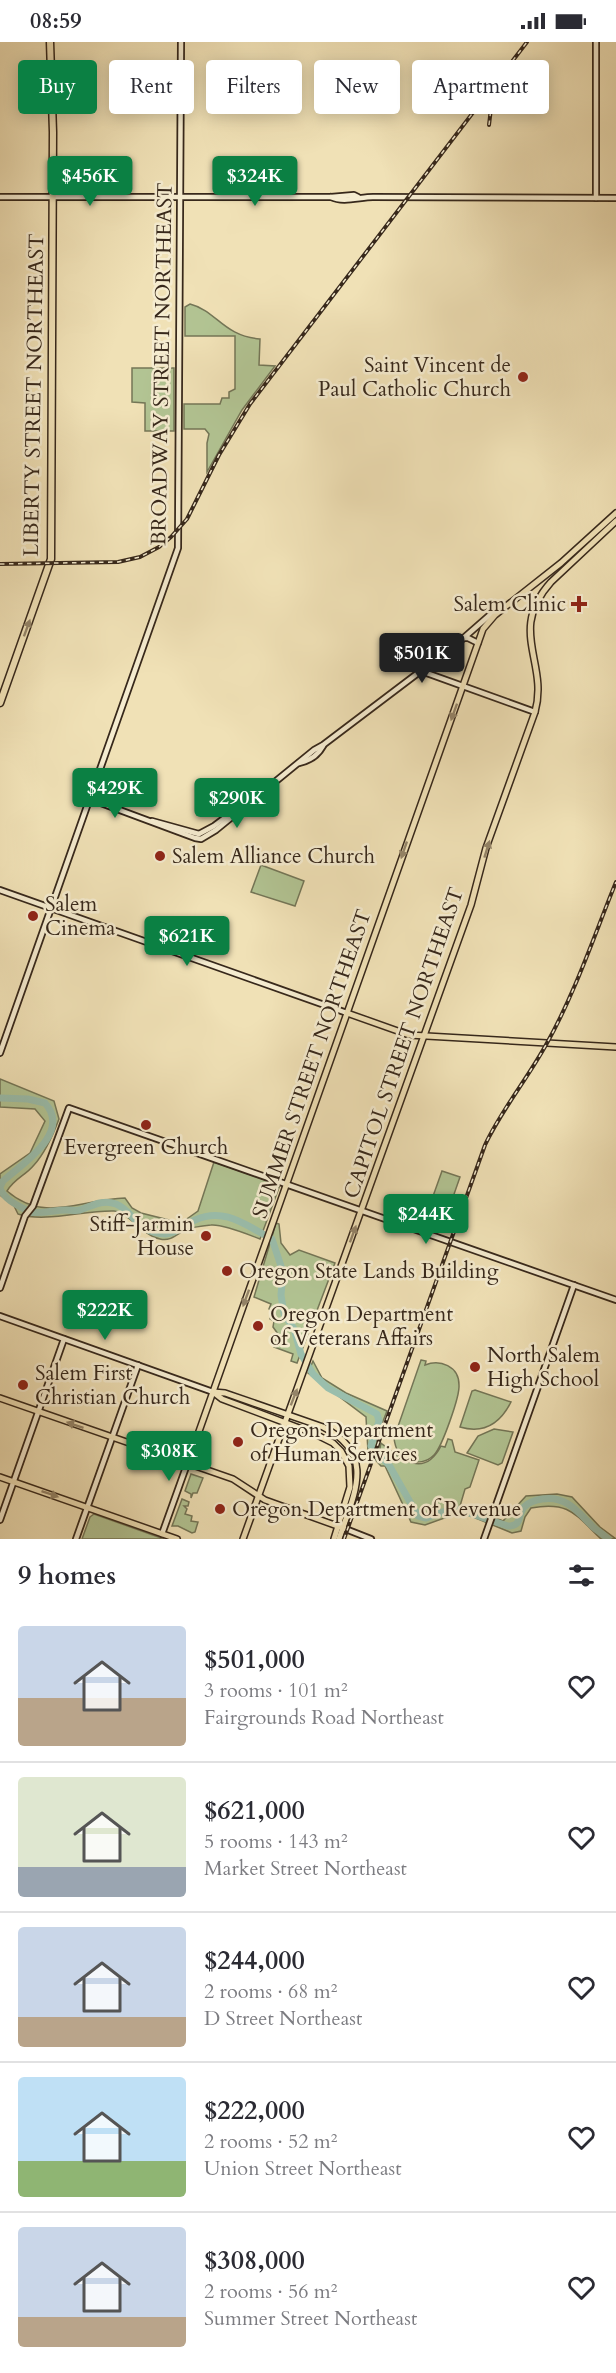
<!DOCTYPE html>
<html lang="en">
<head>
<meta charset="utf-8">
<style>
	body { margin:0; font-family:Cardo,serif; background:#f2f2f3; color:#2b2b33; height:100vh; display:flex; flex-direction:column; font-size:22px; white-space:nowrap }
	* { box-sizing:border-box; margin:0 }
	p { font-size:20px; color:#7c7c81 }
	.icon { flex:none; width:33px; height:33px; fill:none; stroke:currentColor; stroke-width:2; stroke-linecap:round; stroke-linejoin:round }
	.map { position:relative; height:1497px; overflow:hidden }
	.drawer { display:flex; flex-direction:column; background:#fff; flex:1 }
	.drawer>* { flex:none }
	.guide { position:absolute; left:18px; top:18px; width:580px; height:54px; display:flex; gap:12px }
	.price { position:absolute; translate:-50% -51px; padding:0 14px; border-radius:6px; background:#0b8043; color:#fff; font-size:20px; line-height:39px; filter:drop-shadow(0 2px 3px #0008) }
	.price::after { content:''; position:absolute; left:50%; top:36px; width:18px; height:14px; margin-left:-9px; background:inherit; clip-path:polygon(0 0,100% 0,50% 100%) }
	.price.current { background:#222; color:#fff }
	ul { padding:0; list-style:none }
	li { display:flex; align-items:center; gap:18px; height:150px; padding:0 18px }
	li+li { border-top:2px solid #e1e1e2 }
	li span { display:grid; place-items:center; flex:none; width:168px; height:120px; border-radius:6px; color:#555 }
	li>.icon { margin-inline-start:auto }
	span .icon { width:72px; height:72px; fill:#fffc; stroke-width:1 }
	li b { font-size:26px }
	h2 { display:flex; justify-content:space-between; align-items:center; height:72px; padding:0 18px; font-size:26px }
	.tag { padding:0 21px; border-radius:6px; background:#fff; box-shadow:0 3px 15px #0003; font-size:21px; line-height:54px }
	.tag.current { background:#0b8043; color:#fff }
	.status { display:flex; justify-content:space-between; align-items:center; height:42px; padding:0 30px; background:#fff; direction:ltr }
	.status svg { height:16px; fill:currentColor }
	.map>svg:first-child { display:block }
	.green { fill:#b2c493; stroke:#747657; stroke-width:1.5 }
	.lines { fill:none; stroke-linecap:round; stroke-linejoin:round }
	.river { stroke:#9abeac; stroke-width:7 }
	.secondary-casing { stroke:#37281b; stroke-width:8 }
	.primary-casing { stroke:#37281b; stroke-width:8 }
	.highway-casing { stroke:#37281b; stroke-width:9 }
	.secondary { stroke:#f5ecd0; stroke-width:4.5 }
	.primary { stroke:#f0e1b6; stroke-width:5 }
	.highway { stroke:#f0e1b6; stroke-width:6 }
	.rail-casing { stroke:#37281b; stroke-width:4 }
	.rail { stroke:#f5ecd0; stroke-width:1.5; stroke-dasharray:4.5; stroke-linecap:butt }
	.oneway { fill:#948468 }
	.poi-dot { fill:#8f2418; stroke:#f5ecd0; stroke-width:2 }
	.labels { text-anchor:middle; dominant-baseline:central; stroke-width:5; stroke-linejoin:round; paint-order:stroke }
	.street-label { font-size:21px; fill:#37281b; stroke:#f5ecd0 }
	.poi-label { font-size:21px; fill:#37281b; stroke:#f5ecd0; text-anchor:start }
</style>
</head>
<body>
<div class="status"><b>08:59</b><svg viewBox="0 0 49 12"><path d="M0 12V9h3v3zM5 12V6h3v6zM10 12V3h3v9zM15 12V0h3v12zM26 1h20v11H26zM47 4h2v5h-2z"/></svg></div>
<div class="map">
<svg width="616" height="1497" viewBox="0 0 616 1497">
	<rect width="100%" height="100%" fill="#f0e1b6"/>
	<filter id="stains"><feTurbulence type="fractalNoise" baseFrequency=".00333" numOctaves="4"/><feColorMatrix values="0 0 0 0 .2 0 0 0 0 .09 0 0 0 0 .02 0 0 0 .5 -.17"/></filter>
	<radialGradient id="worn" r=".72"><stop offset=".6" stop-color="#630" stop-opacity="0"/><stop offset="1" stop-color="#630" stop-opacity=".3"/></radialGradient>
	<!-- green -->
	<g class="green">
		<path d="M 190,262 C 217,269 223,294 260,297 L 259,323 L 275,324 L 242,368 L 207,430 L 207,401 L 209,392 L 205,387 L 184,387 L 184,362 L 220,362 L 222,356 L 229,356 L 229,350 L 235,347 L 235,294 L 185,294 L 185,265 Z"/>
		<polygon points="132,326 174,326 174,389 145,389 145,361 132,360"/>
		<polygon points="261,823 304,839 295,864 251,850"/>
		<path d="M 0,1037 L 54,1059 L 59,1077 C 53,1093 46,1110 34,1123 C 25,1134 15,1136 7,1149 C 45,1182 81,1157 125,1156 L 132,1166 L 141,1171 L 181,1181 L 198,1169 L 214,1120 L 280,1143 L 260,1197 C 247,1192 224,1182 211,1183 C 209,1183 190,1186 189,1186 C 179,1190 172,1200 160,1197 C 142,1193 128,1170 114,1169 C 84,1168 45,1181 18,1172 L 14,1164 L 0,1153 L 0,1132 L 30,1111 L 45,1079 L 35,1067 L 0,1065 Z"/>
		<polygon points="442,1129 460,1135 445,1178 427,1171"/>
		<polygon points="276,1181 279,1182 281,1201 290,1213 299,1208 335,1221 297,1321 291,1319 293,1312 274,1305 278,1292 273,1285 274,1279 270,1277 273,1269 269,1267 271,1262 254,1255"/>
		<path d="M 421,1318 L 426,1319 L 425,1323 C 440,1317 459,1324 459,1343 C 460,1354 442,1405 434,1413 C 427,1420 417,1422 408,1418 C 398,1414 395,1405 394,1396 Z"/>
		<path d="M 313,1319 L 322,1336 L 346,1351 L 387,1369 L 376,1397 L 380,1406 L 381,1401 C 401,1417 424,1437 441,1404 L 445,1405 L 448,1397 L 452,1398 L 455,1410 L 479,1418 L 470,1445 L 465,1447 L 460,1464 L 472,1465 L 503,1479 L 526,1454 L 557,1452 L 572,1455 L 600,1485 L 616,1497 L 601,1497 C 575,1472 569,1459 531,1466 L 525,1475 L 521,1489 L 512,1491 L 461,1470 L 425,1483 L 411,1480 L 385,1424 L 381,1424 L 368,1410 L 366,1375 L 308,1331 Z"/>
		<path d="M 475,1348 L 511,1360 C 500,1382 484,1392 460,1385 L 472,1349 Z"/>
		<polygon points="494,1387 513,1390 502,1421 498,1423 467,1411 478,1394"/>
		<polygon points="191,1432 203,1436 197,1451 193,1451 191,1456 191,1452 185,1449"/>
		<polygon points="182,1457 189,1460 188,1464 184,1464 187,1467 185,1472 192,1474 191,1479 198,1480 195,1490 192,1491 178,1484 172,1484"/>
		<polygon points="94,1472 164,1497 82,1497 90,1475"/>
	</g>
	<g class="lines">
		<!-- river -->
		<g class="river">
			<path d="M 0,1056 L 28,1057 L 45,1061 C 72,1091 22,1122 3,1139 L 0,1145"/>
			<path d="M 0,1147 C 6,1159 19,1164 30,1170 C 43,1172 54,1168 66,1168 C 71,1168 75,1169 80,1168 C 92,1164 102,1157 116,1162 C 134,1169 136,1191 166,1192 C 176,1192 186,1182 195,1178 C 225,1165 245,1183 272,1197 L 283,1230 L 281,1253 L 284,1272 L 294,1287 L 301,1312 L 313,1332 L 328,1346 L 377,1372 L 379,1379 L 371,1404 L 389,1423 L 418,1474 L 426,1476 L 454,1466 L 508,1484 C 523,1484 517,1473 524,1465 C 529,1460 535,1458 542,1457 C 566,1453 578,1470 593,1485 C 598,1489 604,1493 608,1497"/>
		</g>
		<defs>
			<g id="secondary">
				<polyline points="0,155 331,155 354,153 358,155"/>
				<path d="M 331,155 C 343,161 360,155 373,155 L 616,156"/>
				<polyline points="596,156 596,0"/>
				<polyline points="462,596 468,596 478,601"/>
				<polyline points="421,629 535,670"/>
				<path d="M 299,721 C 309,719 318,713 323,704"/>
				<polyline points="90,757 195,796 201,797 216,788 314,708 323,703 459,600 491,572 499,569"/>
				<polyline points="152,779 199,792 214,784 250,757 256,754"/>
				<polyline points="0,848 347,971"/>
				<polyline points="0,1011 178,506 181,0"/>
				<polyline points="0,1246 25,1174 33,1164 69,1066 616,1258"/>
				<polyline points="0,1274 213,1350"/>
				<polyline points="0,1478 64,1297"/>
				<polyline points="343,1486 371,1497"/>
				<polyline points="162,1492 195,1400"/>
				<polyline points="76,1497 138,1323"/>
				<polyline points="484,1497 574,1243"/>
			</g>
			<g id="primary">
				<polyline points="347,971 409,993 616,1005"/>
				<path d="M 213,1350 L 225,1351 L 323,1385 C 377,1412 354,1452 339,1497"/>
				<polyline points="213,1350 222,1357 315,1392 333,1401 341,1409 349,1424 350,1445 334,1497"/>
				<polyline points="0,1356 233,1437 265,1458 343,1486"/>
				<polyline points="172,1417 184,1412 197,1395 483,587 495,573 561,521 616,471"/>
				<polyline points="0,1435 177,1497"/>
				<path d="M 243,1497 L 471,863 L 486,806 L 535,670 C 549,620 507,589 551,540 L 616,479"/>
			</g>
			<polyline id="highway" points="0,661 51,517 53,90 50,0"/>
		</defs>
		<!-- secondary casing -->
		<use href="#secondary" class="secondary-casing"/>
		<!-- primary casing -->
		<use href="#primary" class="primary-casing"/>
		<!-- highway casing -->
		<use href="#highway" class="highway-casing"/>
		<!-- secondary -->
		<use href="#secondary" class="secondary"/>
		<!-- primary -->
		<use href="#primary" class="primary"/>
		<!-- highway -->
		<use href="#highway" class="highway"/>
		<defs>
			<g id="rail">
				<polyline points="465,55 479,52 490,45"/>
				<polyline points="489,83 492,58 497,46"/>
				<polyline points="0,522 118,520 140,515 159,505 171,495 187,477 219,413 250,362 527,0"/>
				<path d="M 344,1497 L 485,1103 C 502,1067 528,1036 547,1001 C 575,951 594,894 616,840"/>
			</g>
		</defs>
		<!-- rail casing -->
		<use href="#rail" class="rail-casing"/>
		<!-- rail -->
		<use href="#rail" class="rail"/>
	</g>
	<!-- one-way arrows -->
	<defs><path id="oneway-solid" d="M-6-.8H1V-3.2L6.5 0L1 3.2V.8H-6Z" transform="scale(1.5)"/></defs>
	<g class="oneway">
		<use href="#oneway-solid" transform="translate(27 586) rotate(-70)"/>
		<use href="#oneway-solid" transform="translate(454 670) rotate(110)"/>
		<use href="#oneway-solid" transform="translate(487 807) rotate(-73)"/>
		<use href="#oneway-solid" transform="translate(404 808) rotate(109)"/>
		<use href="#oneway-solid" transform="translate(353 1192) rotate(-70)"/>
		<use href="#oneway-solid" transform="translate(246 1256) rotate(110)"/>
		<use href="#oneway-solid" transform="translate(294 1355) rotate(-69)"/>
		<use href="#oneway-solid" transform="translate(75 1383) rotate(-161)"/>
		<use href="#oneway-solid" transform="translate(50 1452) rotate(19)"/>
	</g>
	<!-- markers -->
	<g class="poi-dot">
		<circle cx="523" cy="335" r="6"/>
		<path d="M576 553h6v6h6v6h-6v6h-6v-6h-6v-6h6z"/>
		<circle cx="160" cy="814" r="6"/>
		<circle cx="33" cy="874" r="6"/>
		<circle cx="146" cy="1083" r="6"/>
		<circle cx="206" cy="1194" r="6"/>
		<circle cx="227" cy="1229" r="6"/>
		<circle cx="258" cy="1284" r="6"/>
		<circle cx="475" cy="1325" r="6"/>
		<circle cx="23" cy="1343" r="6"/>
		<circle cx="238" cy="1400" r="6"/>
		<circle cx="220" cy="1467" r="6"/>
	</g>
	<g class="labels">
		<!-- street labels -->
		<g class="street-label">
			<text transform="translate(162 322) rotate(-89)">BROADWAY STREET NORTHEAST</text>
			<text transform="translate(34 353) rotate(-89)">LIBERTY STREET NORTHEAST</text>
			<text transform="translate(404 1001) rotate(-71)">CAPITOL STREET NORTHEAST</text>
			<text transform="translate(312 1022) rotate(-71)">SUMMER STREET NORTHEAST</text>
		</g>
		<!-- poi labels -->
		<g class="poi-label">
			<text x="511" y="323" text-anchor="end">Saint Vincent de<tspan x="511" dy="24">Paul Catholic Church</tspan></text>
			<text x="566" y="562" text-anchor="end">Salem Clinic</text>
			<text x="172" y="814">Salem Alliance Church</text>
			<text x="45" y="862">Salem<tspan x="45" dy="24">Cinema</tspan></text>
			<text x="146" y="1105" text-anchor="middle">Evergreen Church</text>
			<text x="194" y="1182" text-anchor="end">Stiff-Jarmin<tspan x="194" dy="24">House</tspan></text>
			<text x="239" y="1229">Oregon State Lands Building</text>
			<text x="270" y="1272">Oregon Department<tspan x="270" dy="24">of Veterans Affairs</tspan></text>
			<text x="487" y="1313">North Salem<tspan x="487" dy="24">High School</tspan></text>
			<text x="35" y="1331">Salem First<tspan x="35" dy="24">Christian Church</tspan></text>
			<text x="250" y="1388">Oregon Department<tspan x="250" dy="24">of Human Services</tspan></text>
			<text x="232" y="1467">Oregon Department of Revenue</text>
		</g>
	</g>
	<rect width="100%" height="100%" filter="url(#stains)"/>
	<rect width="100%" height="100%" fill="url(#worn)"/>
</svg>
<b class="price" style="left:90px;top:165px">$456K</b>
<b class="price" style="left:255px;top:165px">$324K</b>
<b class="price current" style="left:422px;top:642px">$501K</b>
<b class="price" style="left:115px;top:777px">$429K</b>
<b class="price" style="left:237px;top:787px">$290K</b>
<b class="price" style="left:187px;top:925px">$621K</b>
<b class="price" style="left:426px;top:1203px">$244K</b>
<b class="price" style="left:105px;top:1299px">$222K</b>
<b class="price" style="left:169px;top:1440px">$308K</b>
<div class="guide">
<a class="tag current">Buy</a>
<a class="tag">Rent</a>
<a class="tag">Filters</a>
<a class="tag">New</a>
<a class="tag">Apartment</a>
</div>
</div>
<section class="drawer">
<h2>9 homes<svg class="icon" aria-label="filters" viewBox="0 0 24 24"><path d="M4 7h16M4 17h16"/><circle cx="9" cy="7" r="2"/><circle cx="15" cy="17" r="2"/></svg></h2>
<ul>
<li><span style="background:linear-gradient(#c9d6e8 60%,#b9a48a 0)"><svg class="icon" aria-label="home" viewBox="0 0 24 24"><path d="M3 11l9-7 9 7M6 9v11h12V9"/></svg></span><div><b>$501,000</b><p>3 rooms · 101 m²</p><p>Fairgrounds Road Northeast</p></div><svg class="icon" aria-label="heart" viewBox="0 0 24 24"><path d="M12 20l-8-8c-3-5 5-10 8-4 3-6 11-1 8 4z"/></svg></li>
<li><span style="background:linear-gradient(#dfe7d0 75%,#9aa5b1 0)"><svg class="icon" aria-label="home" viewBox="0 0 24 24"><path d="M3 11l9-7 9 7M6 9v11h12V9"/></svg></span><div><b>$621,000</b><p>5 rooms · 143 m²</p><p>Market Street Northeast</p></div><svg class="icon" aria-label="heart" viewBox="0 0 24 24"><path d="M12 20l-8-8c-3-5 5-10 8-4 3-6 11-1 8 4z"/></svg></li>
<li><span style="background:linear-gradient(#c9d6e8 75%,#b9a48a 0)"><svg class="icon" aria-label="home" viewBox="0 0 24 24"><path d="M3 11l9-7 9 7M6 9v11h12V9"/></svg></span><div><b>$244,000</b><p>2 rooms · 68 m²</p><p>D Street Northeast</p></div><svg class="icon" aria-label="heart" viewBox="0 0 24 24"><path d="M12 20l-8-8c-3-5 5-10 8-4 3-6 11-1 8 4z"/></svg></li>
<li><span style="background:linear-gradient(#bfe0f5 70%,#8fb573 0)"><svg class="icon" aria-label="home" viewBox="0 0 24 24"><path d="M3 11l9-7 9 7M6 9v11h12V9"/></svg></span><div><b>$222,000</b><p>2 rooms · 52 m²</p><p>Union Street Northeast</p></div><svg class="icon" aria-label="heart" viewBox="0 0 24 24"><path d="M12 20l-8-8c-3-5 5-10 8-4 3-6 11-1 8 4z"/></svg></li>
<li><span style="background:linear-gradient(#c9d6e8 75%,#b9a48a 0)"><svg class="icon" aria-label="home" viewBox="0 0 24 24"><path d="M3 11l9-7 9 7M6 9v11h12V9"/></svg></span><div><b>$308,000</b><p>2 rooms · 56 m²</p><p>Summer Street Northeast</p></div><svg class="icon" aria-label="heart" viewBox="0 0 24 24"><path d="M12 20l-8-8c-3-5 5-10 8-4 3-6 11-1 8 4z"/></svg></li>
</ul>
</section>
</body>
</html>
